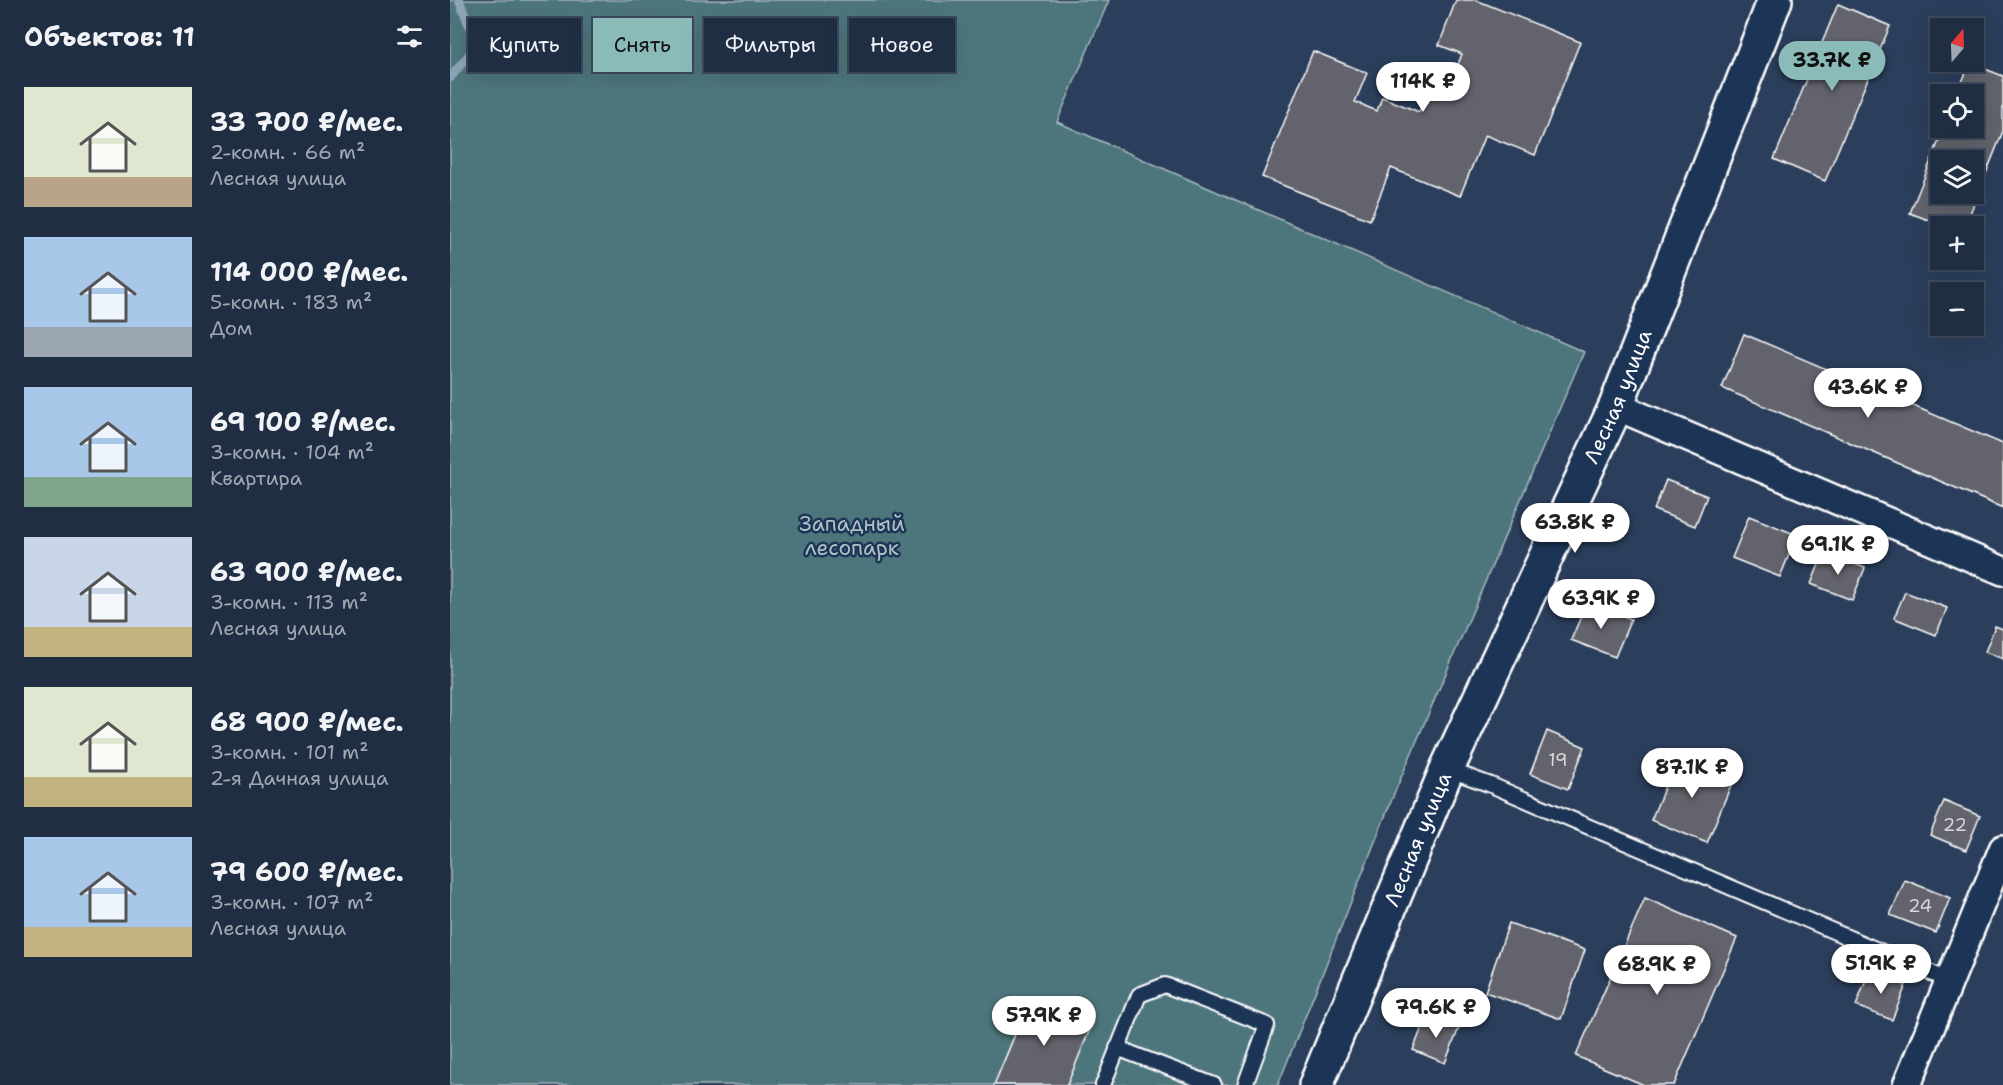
<!DOCTYPE html>
<html lang="ru">
<head>
<meta charset="utf-8">
<style>
	body { margin:0; font-family:"Shantell Sans",sans-serif; background:#28364b; color:#f1f3f6; height:100vh; display:flex; flex-direction:column; font-size:22px; white-space:nowrap }
	* { box-sizing:border-box; margin:0 }
	p { font-size:20px; color:#a2a8b2 }
	.icon { flex:none; width:33px; height:33px; fill:none; stroke:currentColor; stroke-width:2; stroke-linecap:round; stroke-linejoin:round }
	.map { position:relative; flex:1; overflow:hidden }
	.side { display:flex; flex-direction:column; background:#202e44; width:450px }
	.side>* { flex:none }
	.guide { position:absolute; left:18px; top:18px; width:570px; height:54px; display:flex; gap:12px }
	.needle { width:39px; rotate:19deg }
	.controls { position:absolute; left:1480px; top:18px; display:grid; gap:12px }
	.controls a { display:grid; place-items:center; width:54px; height:54px; border-radius:0px; background:#202e44; box-shadow:0 6px 24px #0002,0 0 0 2px #3d4a5d; font-size:30px }
	.price { position:absolute; translate:-50% -51px; padding:0 14px; border-radius:21px; background:#fff; color:#222; font-size:20px; line-height:39px; filter:drop-shadow(0 2px 3px #0008) }
	.price::after { content:''; position:absolute; left:50%; top:36px; width:18px; height:14px; margin-left:-9px; background:inherit; clip-path:polygon(0 0,100% 0,50% 100%) }
	.price.on { background:#8bbbb9; color:#111 }
	ul { padding:0; list-style:none }
	li { display:flex; align-items:center; gap:18px; height:150px; padding:0 24px }
	li span { display:grid; place-items:center; flex:none; width:168px; height:120px; border-radius:0px; color:#555 }
	li>.icon { margin-inline-start:auto }
	span .icon { width:72px; height:72px; fill:#fffc; stroke-width:1 }
	li b { font-size:26px }
	h2 { display:flex; justify-content:space-between; align-items:center; height:72px; padding:0 24px; font-size:26px }
	.tag { padding:0 21px; border-radius:0px; background:#202e44; box-shadow:0 6px 24px #0002,0 0 0 2px #3d4a5d; font-size:21px; line-height:54px }
	.tag.on { background:#8bbbb9; color:#111 }
	main { display:flex; flex:1; min-height:0 }
	.map>svg:first-child { display:block }
	.green { fill:#4e767b; stroke:#a6babd; stroke-width:1.5 }
	.lines { fill:none; stroke-linecap:round; stroke-linejoin:round }
	.stream { stroke:#8da4b8; stroke-width:9 }
	.building { fill:#62646c; stroke:#fff; stroke-width:1.5; fill-rule:evenodd }
	.service-casing { stroke:#fff; stroke-width:18 }
	.minor-casing { stroke:#fff; stroke-width:32 }
	.tertiary-casing { stroke:#fff; stroke-width:38 }
	.service { stroke:#1d3557; stroke-width:14 }
	.minor { stroke:#1d3557; stroke-width:27 }
	.tertiary { stroke:#1d3557; stroke-width:33 }
	.labels { text-anchor:middle; dominant-baseline:central; stroke-width:5; stroke-linejoin:round; paint-order:stroke }
	.number-label { font-size:18px; fill:#d8d8da }
	.street-label { font-size:21px; fill:#fff; stroke:#1d3557 }
	.park-label { font-size:21px; fill:#afc1c4; stroke:#1d3557 }
</style>
</head>
<body>
<main>
<section class="side">
<h2>Объектов: 11<svg class="icon" aria-label="filters" viewBox="0 0 24 24"><path d="M4 7h16M4 17h16"/><circle cx="9" cy="7" r="2"/><circle cx="15" cy="17" r="2"/></svg></h2>
<ul>
<li><span style="background:linear-gradient(#dfe7d0 75%,#b9a48a 0)"><svg class="icon" aria-label="home" viewBox="0 0 24 24"><path d="M3 11l9-7 9 7M6 9v11h12V9"/></svg></span><div><b>33 700 ₽/мес.</b><p>2-комн. · 66 m²</p><p>Лесная улица</p></div></li>
<li><span style="background:linear-gradient(#a9c7e8 75%,#9aa5b1 0)"><svg class="icon" aria-label="home" viewBox="0 0 24 24"><path d="M3 11l9-7 9 7M6 9v11h12V9"/></svg></span><div><b>114 000 ₽/мес.</b><p>5-комн. · 183 m²</p><p>Дом</p></div></li>
<li><span style="background:linear-gradient(#a9c7e8 75%,#7fa58c 0)"><svg class="icon" aria-label="home" viewBox="0 0 24 24"><path d="M3 11l9-7 9 7M6 9v11h12V9"/></svg></span><div><b>69 100 ₽/мес.</b><p>3-комн. · 104 m²</p><p>Квартира</p></div></li>
<li><span style="background:linear-gradient(#c9d6e8 75%,#c2b280 0)"><svg class="icon" aria-label="home" viewBox="0 0 24 24"><path d="M3 11l9-7 9 7M6 9v11h12V9"/></svg></span><div><b>63 900 ₽/мес.</b><p>3-комн. · 113 m²</p><p>Лесная улица</p></div></li>
<li><span style="background:linear-gradient(#dfe7d0 75%,#c2b280 0)"><svg class="icon" aria-label="home" viewBox="0 0 24 24"><path d="M3 11l9-7 9 7M6 9v11h12V9"/></svg></span><div><b>68 900 ₽/мес.</b><p>3-комн. · 101 m²</p><p>2-я Дачная улица</p></div></li>
<li><span style="background:linear-gradient(#a9c7e8 75%,#c2b280 0)"><svg class="icon" aria-label="home" viewBox="0 0 24 24"><path d="M3 11l9-7 9 7M6 9v11h12V9"/></svg></span><div><b>79 600 ₽/мес.</b><p>3-комн. · 107 m²</p><p>Лесная улица</p></div></li>
</ul>
</section>
<div class="map">
<svg width="1553" height="1085" viewBox="0 0 1553 1085">
	<rect width="100%" height="100%" fill="#2b3e5b"/>
	<filter id="ink" filterUnits="userSpaceOnUse"><feTurbulence type="fractalNoise" baseFrequency=".0167" numOctaves="2"/><feDisplacementMap in="SourceGraphic" scale="12" xChannelSelector="R" yChannelSelector="G"/><feConvolveMatrix kernelMatrix="1 2 1 2 8 2 1 2 1" color-interpolation-filters="sRGB"/></filter>
	<g filter="url(#ink)">
		<!-- green -->
		<polygon class="green" points="0,0 659,0 607,122 1134,352 944,794 828,1085 0,1085"/>
		<g class="lines">
			<!-- stream -->
			<polyline class="stream" points="0,78 27,45 9,0"/>
		</g>
		<!-- building -->
		<g class="building">
			<polygon points="1006,0 1026,0 1130,42 1085,155 1035,135 1010,196 941,168 920,220 812,177 863,51 917,73 905,102 927,111 932,97 969,112 988,65 1005,72 1012,54 989,45"/>
			<polygon points="1388,4 1440,26 1375,181 1324,159"/>
			<path d="M 1520,63 L 1553,76 L 1553,131 L 1515,226 L 1494,226 L 1460,213 L 1494,128 L 1524,128 L 1524,94 L 1507,94 ZM 1491,160 L 1524,160 L 1524,194 L 1491,194 Z"/>
			<polygon points="1294,334 1553,444 1553,508 1272,388"/>
			<polygon points="1216,480 1257,496 1245,526 1204,510"/>
			<polygon points="1299,516 1347,535 1330,577 1282,558"/>
			<polygon points="1374,552 1415,568 1402,600 1361,584"/>
			<polygon points="1455,592 1497,608 1486,635 1444,618"/>
			<polygon points="1137,602 1181,619 1165,657 1121,640"/>
			<polygon points="1545,626 1553,629 1553,659 1535,652"/>
			<polygon points="1097,731 1135,747 1118,789 1080,774"/>
			<polygon points="1228,755 1284,778 1257,843 1201,820"/>
			<polygon points="1494,801 1530,816 1516,850 1480,835"/>
			<polygon points="1455,880 1500,898 1486,933 1440,915"/>
			<polygon points="1195,898 1287,938 1224,1085 1194,1085 1126,1056"/>
			<polygon points="1059,923 1135,950 1111,1019 1035,992"/>
			<polygon points="1420,970 1456,985 1442,1020 1406,1006"/>
			<polygon points="581,996 643,1022 617,1085 544,1085"/>
			<polygon points="977,1015 1009,1028 995,1063 963,1050"/>
		</g>
		<g class="lines">
			<defs>
				<g id="service">
					<polyline points="997,769 1041,785 1500,981"/>
					<polyline points="667,1048 764,1085"/>
					<polyline points="653,1085 689,995 715,985 817,1025 795,1085"/>
				</g>
				<g id="minor">
					<polyline points="1166,406 1553,571"/>
					<polyline points="1457,1085 1553,849"/>
				</g>
				<g id="tertiary">
					<path id="s1" d="M 866,1085 L 997,769 L 1166,406 L 1325,0"/>
				</g>
			</defs>
			<!-- service casing -->
			<use href="#service" class="service-casing"/>
			<!-- minor casing -->
			<use href="#minor" class="minor-casing"/>
			<!-- tertiary casing -->
			<use href="#tertiary" class="tertiary-casing"/>
			<!-- service -->
			<use href="#service" class="service"/>
			<!-- minor -->
			<use href="#minor" class="minor"/>
			<!-- tertiary -->
			<use href="#tertiary" class="tertiary"/>
		</g>
	</g>
	<g class="labels">
		<!-- number labels -->
		<g class="number-label">
			<text x="1108" y="760">19</text>
			<text x="1505" y="825">22</text>
			<text x="1470" y="906">24</text>
		</g>
		<!-- street labels -->
		<g class="street-label">
			<text stroke="none"><textPath href="#s1" startOffset="752">Лесная улица</textPath></text>
			<text stroke="none"><textPath href="#s1" startOffset="266">Лесная улица</textPath></text>
		</g>
		<!-- park labels -->
		<g class="park-label">
			<text x="402" y="524">Западный<tspan x="402" dy="24">лесопарк</tspan></text>
		</g>
	</g>
</svg>
<div class="controls">
<a><svg class="needle" viewBox="-14 -14 28 28"><path d="M0-13l5 13h-10z" fill="#e53935"/><path d="M0 13l5-13h-10z" fill="#a2a8b2"/></svg></a>
<a><svg class="icon" aria-label="locate" viewBox="0 0 24 24"><circle cx="12" cy="12" r="6"/><path d="M12 2v4M12 18v4M2 12h4M18 12h4"/></svg></a>
<a><svg class="icon" aria-label="layers" viewBox="0 0 24 24"><path d="M12 4l9 5-9 5-9-5zM3 14l9 5 9-5"/></svg></a>
<a>+</a>
<a>−</a>
</div>
<b class="price on" style="left:1382px;top:92px">33.7K ₽</b>
<b class="price" style="left:973px;top:113px">114K ₽</b>
<b class="price" style="left:1418px;top:419px">43.6K ₽</b>
<b class="price" style="left:1125px;top:554px">63.8K ₽</b>
<b class="price" style="left:1388px;top:576px">69.1K ₽</b>
<b class="price" style="left:1151px;top:630px">63.9K ₽</b>
<b class="price" style="left:1242px;top:799px">87.1K ₽</b>
<b class="price" style="left:1431px;top:995px">51.9K ₽</b>
<b class="price" style="left:1207px;top:996px">68.9K ₽</b>
<b class="price" style="left:986px;top:1039px">79.6K ₽</b>
<b class="price" style="left:594px;top:1047px">57.9K ₽</b>
<div class="guide">
<a class="tag">Купить</a>
<a class="tag on">Снять</a>
<a class="tag">Фильтры</a>
<a class="tag">Новое</a>
</div>
</div>
</main>
</body>
</html>
